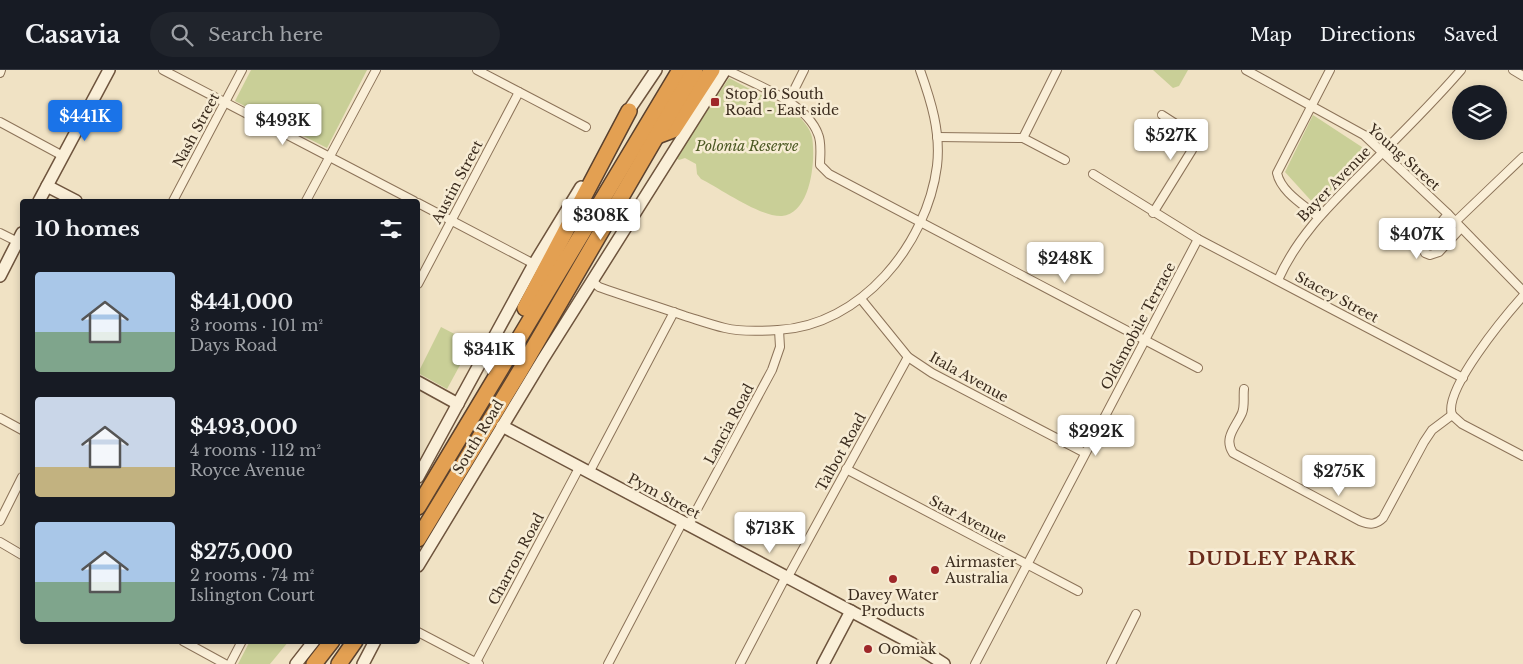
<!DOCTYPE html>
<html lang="en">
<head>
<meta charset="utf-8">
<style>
	body { margin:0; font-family:"Libre Baskerville",serif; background:#20242c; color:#f1f3f6; height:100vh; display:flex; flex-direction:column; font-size:19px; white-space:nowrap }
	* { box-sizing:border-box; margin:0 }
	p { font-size:16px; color:#9ea1a6 }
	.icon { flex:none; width:28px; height:28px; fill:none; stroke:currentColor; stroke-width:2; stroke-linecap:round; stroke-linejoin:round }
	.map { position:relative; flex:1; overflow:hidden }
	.drawer { position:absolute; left:20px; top:129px; width:400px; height:445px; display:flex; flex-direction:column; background:#171b24; border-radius:5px; box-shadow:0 2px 8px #0003 }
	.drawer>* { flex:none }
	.buttons { position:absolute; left:1452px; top:15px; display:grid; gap:10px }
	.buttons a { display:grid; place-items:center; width:55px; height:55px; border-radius:50%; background:#171b24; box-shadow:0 2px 8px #0003; font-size:25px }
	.price { position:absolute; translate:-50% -42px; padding:0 11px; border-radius:5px; background:#fff; color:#222; font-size:16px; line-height:32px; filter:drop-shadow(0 1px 2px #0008) }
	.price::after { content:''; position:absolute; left:50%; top:30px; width:15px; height:11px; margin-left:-8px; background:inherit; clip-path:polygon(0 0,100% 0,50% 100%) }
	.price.on { background:#1a73e8; color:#fff }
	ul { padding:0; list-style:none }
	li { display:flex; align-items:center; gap:15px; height:125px; padding:0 15px }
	li span { display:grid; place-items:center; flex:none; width:140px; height:100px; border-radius:5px; color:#555 }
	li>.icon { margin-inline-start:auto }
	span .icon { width:60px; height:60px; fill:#fffc; stroke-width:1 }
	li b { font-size:21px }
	h2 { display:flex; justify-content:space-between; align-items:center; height:60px; padding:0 15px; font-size:21px }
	header { display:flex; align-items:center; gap:30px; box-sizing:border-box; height:70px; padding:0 25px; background:#171b24; border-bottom:1px solid #363941 }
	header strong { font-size:24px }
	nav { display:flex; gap:28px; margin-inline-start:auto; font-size:18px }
	.search { width:350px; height:45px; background:#20242c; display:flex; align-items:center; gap:12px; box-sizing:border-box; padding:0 18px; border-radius:28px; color:#9ea1a6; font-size:19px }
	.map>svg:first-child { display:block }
	.green { fill:#c9cf97 }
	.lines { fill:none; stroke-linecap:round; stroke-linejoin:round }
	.street-casing { stroke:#8c7359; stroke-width:10 }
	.secondary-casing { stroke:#6e543d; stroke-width:14 }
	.highway-casing { stroke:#5a412e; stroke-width:18 }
	.street { stroke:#faefd8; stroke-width:8 }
	.secondary { stroke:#faefd8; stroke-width:11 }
	.highway { stroke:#e3a052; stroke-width:15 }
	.poi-dot { fill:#9e2729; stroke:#f7ecd4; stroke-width:2 }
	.labels { text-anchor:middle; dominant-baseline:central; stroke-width:5; stroke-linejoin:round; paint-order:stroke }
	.poi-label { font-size:14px; fill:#3b2c1e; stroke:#f7ecd4; text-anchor:start }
	.street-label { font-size:14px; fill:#3b2c1e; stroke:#f7ecd4 }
	.park-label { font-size:14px; font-style:italic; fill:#4c5924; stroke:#f7ecd4 }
	.district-label { font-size:19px; font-weight:bold; letter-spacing:1px; fill:#6a2b1b; stroke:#f7ecd4 }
</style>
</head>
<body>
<header>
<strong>Casavia</strong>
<div class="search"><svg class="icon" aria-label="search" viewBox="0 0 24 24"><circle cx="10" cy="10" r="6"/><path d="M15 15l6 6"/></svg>Search here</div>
<nav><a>Map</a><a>Directions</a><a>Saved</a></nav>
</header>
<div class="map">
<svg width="1523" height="594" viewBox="0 0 1523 594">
	<rect width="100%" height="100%" fill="#f0e2c4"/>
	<!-- green -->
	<g class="green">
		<polygon points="251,0 367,0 327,78 235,31"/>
		<polygon points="1153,0 1188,0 1179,16 1173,18"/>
		<path d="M 729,8 L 797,44 C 803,51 810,58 812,67 C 816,90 811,143 782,146 C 760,147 721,119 701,109 L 697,104 L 696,94 L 685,88 L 679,90 L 676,88 Z"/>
		<polygon points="1313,45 1371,83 1315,135 1285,102"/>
		<polygon points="441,257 472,273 447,319 418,303"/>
		<polygon points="250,571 289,571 270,594 238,594"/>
	</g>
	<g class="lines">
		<defs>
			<g id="street">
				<polyline points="163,0 414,131"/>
				<polyline points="477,0 586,57"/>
				<path d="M 727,0 C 756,15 806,32 818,64 C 822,73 820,86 820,95 L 829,104 L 1198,298"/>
				<polyline points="1246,0 1364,65 1448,144 1523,221"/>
				<polyline points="1513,0 1523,6"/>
				<polyline points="0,3 1,0"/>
				<polyline points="788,32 804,0"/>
				<polyline points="0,52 63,86"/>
				<polyline points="937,67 1023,68 1065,90"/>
				<polyline points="1023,68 1057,0"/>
				<polyline points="1093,104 1198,169 1463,308"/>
				<polyline points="173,131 242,0"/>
				<polyline points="306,131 376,0"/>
				<polyline points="418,133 534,194"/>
				<polyline points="1153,143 1192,80 1194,72 1190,63 1162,45"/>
				<polyline points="1448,144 1422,175 1425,183 1430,185 1439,182 1461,158"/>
				<path d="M 1318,147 C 1304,135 1281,122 1277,103 L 1330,0"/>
				<polyline points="1455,152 1523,87"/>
				<polyline points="0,163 18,172"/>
				<path d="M 1278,210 C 1298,165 1331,134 1365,100 C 1398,67 1431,35 1461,0"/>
				<path d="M 592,211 L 599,217 C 627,227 656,236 685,246 C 698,250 712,255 725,258 C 741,262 762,261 778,260 C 861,256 927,174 937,96 C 941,62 931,31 920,0"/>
				<polyline points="418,214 519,22"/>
				<polyline points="861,229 908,287 932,303 1085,383"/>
				<path d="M 1244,319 C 1243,326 1245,336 1242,343 C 1236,357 1223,368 1233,383 L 1360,451 C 1370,455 1376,455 1383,448 L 1424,372 L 1432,360 L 1452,345"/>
				<path d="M 1452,345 C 1443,320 1506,245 1523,226"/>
				<polyline points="1452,345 1462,354 1523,386"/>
				<polyline points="0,348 22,360"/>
				<polyline points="846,399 1078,521"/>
				<polyline points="589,403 674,242"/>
				<polyline points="0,451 22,407"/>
				<polyline points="688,456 772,300 780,277 779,260"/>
				<polyline points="0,472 22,485"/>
				<polyline points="418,562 479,594"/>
				<polyline points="183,571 225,594"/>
				<polyline points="476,592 579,398"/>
				<polyline points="230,594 242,571"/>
				<polyline points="608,594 682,453"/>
				<polyline points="740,594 783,512 790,503 908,287"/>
				<polyline points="975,594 1198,169"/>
				<polyline points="1111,594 1136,544"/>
			</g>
			<g id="secondary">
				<polyline points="625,46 656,0"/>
				<polyline points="47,116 76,131"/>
				<polyline points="39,131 109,0"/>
				<polyline points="0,206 22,163"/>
				<polyline points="418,312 458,334"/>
				<polyline points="502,356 911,573 944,594"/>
				<polyline points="418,407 534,194 581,117"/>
				<polyline points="418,496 543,289 725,0"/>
				<polyline points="296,594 314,571"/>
				<polyline points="363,594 375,571"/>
				<polyline points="823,594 851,541"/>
			</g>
			<g id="highway">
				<polyline points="657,66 673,60 712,0"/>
				<polyline points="525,238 629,41"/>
				<polyline points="418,437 680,0"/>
				<polyline points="418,469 520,301 695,0"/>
				<polyline points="314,594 332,571"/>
				<polyline points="339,594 355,571"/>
			</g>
		</defs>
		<!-- street casing -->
		<use href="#street" class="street-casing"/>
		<!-- secondary casing -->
		<use href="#secondary" class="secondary-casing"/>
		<!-- highway casing -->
		<use href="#highway" class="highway-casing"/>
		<!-- street -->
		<use href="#street" class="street"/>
		<!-- secondary -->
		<use href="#secondary" class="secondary"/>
		<!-- highway -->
		<use href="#highway" class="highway"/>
	</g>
	<!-- markers -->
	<g class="poi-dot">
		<rect x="710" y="27" width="10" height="10" rx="2.5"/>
		<circle cx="935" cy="500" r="5"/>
		<circle cx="893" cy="509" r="5"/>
		<circle cx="868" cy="579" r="5"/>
	</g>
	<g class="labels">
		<!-- poi labels -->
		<g class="poi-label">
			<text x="725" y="24">Stop 16 South<tspan x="725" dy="16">Road - East side</tspan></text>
			<text x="945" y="492">Airmaster<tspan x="945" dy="16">Australia</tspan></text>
			<text x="893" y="525" text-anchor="middle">Davey Water<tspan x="893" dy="16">Products</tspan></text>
			<text x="878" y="579">Oomiak</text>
		</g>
		<!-- street labels -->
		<g class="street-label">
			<text transform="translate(196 60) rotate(-62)">Nash Street</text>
			<text transform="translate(1404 87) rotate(42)">Young Street</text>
			<text transform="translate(457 112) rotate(-62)">Austin Street</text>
			<text transform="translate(1334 114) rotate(-46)">Bayer Avenue</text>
			<text transform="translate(1337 227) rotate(28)">Stacey Street</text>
			<text transform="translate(1138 256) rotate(-62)">Oldsmobile Terrace</text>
			<text transform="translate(969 307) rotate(29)">Itala Avenue</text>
			<text transform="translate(729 354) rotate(-62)">Lancia Road</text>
			<text transform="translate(478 367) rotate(-59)">South Road</text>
			<text transform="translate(841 382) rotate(-61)">Talbot Road</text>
			<text transform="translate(664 426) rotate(28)">Pym Street</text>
			<text transform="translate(968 449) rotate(28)">Star Avenue</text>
			<text transform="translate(516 489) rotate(-62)">Charron Road</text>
		</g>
		<!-- park labels -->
		<g class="park-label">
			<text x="747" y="76">Polonia Reserve</text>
		</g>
		<!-- district labels -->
		<g class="district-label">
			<text x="1272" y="488">DUDLEY PARK</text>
		</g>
	</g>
</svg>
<div class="buttons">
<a><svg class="icon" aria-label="layers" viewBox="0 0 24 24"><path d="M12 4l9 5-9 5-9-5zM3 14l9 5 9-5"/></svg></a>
</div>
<b class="price on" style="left:85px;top:72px">$441K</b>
<b class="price" style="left:283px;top:76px">$493K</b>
<b class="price" style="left:1171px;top:91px">$527K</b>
<b class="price" style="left:601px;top:171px">$308K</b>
<b class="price" style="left:1417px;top:190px">$407K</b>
<b class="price" style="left:1065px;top:214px">$248K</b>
<b class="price" style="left:489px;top:305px">$341K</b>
<b class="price" style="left:1096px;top:387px">$292K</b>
<b class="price" style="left:1339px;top:427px">$275K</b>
<b class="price" style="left:770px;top:484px">$713K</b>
<section class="drawer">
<h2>10 homes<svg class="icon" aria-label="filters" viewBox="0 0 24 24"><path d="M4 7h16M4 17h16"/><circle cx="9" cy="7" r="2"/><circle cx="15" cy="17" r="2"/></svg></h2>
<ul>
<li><span style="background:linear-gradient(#a9c7e8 60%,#7fa58c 0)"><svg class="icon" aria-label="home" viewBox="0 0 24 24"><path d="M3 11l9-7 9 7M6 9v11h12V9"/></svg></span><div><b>$441,000</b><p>3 rooms · 101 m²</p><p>Days Road</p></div></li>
<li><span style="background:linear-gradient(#c9d6e8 70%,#c2b280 0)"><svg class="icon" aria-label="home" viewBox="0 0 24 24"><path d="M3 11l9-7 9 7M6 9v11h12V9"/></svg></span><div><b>$493,000</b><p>4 rooms · 112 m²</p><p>Royce Avenue</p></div></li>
<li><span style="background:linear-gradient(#a9c7e8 60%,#7fa58c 0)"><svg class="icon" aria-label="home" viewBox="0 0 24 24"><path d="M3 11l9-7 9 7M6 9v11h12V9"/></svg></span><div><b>$275,000</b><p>2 rooms · 74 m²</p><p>Islington Court</p></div></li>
</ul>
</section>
</div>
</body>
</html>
